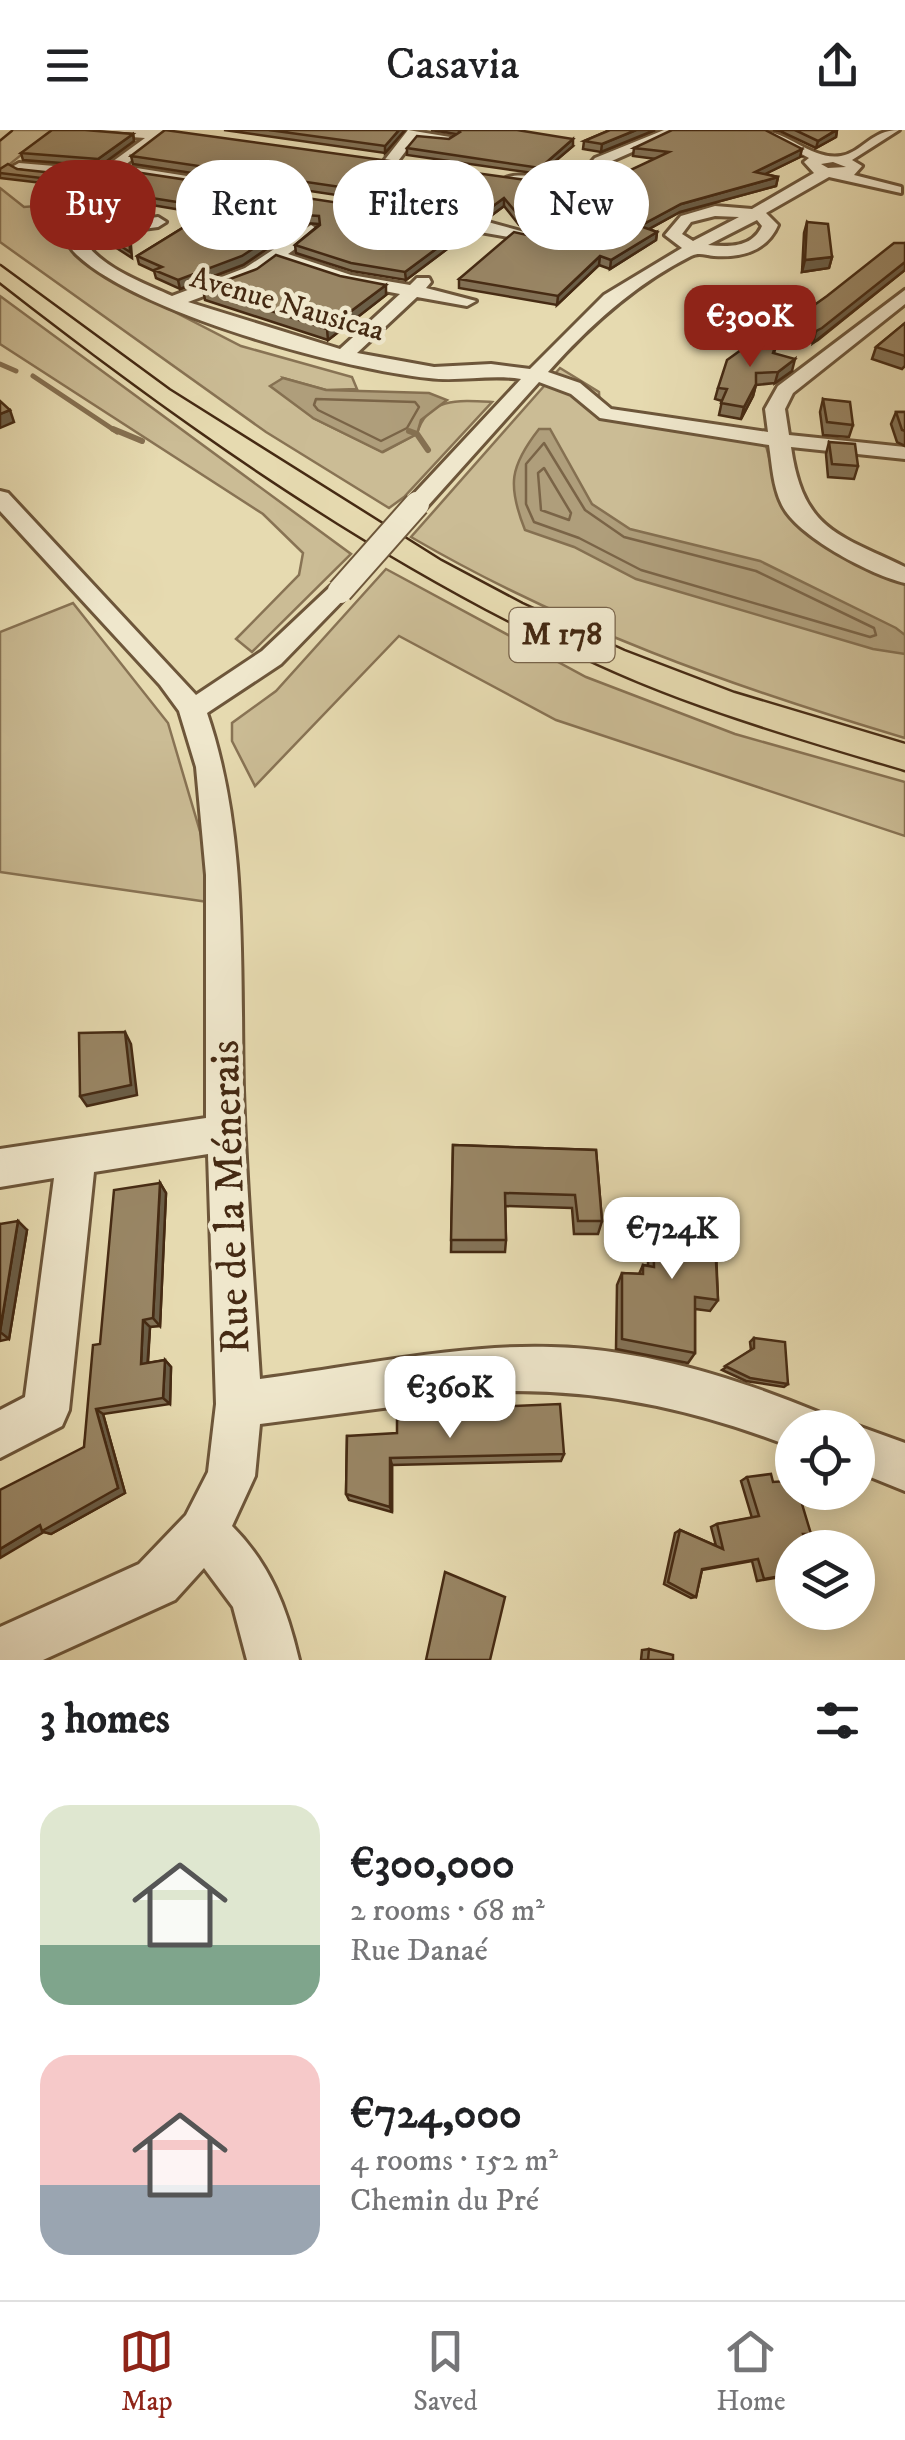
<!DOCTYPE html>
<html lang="en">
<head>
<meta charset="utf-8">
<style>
	body { margin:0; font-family:"IM FELL DW Pica",serif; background:#f6f6f6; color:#202124; height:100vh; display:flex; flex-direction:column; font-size:38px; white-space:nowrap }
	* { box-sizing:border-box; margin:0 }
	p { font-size:32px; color:#757577 }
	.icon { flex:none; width:55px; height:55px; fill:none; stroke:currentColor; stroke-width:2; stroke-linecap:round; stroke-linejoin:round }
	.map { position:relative; height:1530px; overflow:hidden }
	.panel { display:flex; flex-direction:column; background:#fff; flex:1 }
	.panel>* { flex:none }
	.hud { position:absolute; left:30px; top:30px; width:845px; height:90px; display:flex; gap:20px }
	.buttons { position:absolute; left:775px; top:1280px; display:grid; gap:20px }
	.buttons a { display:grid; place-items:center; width:100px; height:100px; border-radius:50%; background:#fff; box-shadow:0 5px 25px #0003; font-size:50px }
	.price { position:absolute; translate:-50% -85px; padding:0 22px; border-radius:20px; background:#fff; color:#222; font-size:32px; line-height:65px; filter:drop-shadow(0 2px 5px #0008) }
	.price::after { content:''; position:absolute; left:50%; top:60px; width:30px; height:22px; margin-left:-15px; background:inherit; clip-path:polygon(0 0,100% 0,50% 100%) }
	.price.current { background:#8f2418; color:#fff }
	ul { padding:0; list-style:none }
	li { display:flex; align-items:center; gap:30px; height:250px; padding:0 40px }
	li span { display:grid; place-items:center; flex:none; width:280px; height:200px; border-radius:30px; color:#555 }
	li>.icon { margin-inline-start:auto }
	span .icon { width:120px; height:120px; fill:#fffc; stroke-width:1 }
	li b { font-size:42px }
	h2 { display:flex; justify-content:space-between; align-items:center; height:120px; padding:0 40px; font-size:42px }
	.pill { padding:0 35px; border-radius:45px; background:#fff; box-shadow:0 5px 25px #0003; font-size:35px; line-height:90px }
	.pill.current { background:#8f2418; color:#fff }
	header { display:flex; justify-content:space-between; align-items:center; height:130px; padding:0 40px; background:#fff; font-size:45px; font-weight:600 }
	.tabs { display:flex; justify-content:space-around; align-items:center; height:140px; border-top:2px solid #e0e0e0; background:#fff; font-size:28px; color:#757577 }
	.tabs a { display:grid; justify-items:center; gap:5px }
	.tabs .current { color:#8f2418 }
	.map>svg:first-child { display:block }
	.green { fill:#cbbc95; stroke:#887354; stroke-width:2.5 }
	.water { fill:#af9e7b; stroke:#857051; stroke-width:2.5 }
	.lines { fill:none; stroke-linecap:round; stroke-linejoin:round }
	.shore { stroke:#7a6447; stroke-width:2.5 }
	.stream-far1 { stroke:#857051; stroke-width:5 }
	.stream { stroke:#857051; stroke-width:6 }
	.minor-casing { stroke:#6d563a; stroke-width:6 }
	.major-casing { stroke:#452a13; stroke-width:5 }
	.minor { fill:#efe7cc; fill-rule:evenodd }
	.major { fill:#e6dab0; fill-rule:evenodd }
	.minor-bridge-casing { stroke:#6d563a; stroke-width:28; stroke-linecap:butt }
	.minor-bridge { stroke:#efe7cc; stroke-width:24 }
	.wall { fill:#847357; stroke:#452a13; stroke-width:2.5 }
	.shaded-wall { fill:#6b5e47; stroke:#452a13; stroke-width:2.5 }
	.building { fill:#998665; stroke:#452a13; stroke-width:2.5 }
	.labels { text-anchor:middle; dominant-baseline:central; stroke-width:9; stroke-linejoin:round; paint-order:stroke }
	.far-street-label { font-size:30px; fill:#452a13; stroke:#efe7cc }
	.shield { fill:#efe7cc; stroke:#78634a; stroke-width:2.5 }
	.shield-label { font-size:32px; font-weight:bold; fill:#452a13 }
	.near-street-label { font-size:42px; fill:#452a13; stroke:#efe7cc }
</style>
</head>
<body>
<header><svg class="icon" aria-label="menu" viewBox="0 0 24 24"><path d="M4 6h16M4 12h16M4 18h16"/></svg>Casavia<svg class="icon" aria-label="share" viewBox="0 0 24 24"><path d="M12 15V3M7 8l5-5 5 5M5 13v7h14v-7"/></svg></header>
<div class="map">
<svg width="905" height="1530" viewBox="0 0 905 1530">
	<rect width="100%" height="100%" fill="#e6dab0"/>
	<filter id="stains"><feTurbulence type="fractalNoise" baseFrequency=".002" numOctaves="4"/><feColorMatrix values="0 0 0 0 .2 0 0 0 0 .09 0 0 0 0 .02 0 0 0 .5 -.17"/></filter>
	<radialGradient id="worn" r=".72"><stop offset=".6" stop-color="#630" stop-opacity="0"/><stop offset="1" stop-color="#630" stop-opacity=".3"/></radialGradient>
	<!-- green -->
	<g class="green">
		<polygon points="0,0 52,0 0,42"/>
		<path d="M 0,58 L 24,77 L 62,74 L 61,106 L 101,144 L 241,216 L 352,247 L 357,259 L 326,260 L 283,248 L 313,288 L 383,322 L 417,304 C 427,267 460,270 492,272 L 404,367 L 389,378 L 266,302 L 0,112 Z"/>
		<polygon points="0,166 351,424 252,522 236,509 299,445 303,423 263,384 0,214"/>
		<path d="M 560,238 L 599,262 L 600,283 L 765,312 L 776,354 L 800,394 L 905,450 L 905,608 C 733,557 567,498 411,407 Z"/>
		<polygon points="386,439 586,547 735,604 905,652 905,706 556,590 399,506 255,656 232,611 232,593 276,561"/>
		<polygon points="73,473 168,593 204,715 208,772 0,742 0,502"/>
	</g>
	<!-- water -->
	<g class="water">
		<polygon points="283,248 326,260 429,263 447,270 421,290 417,304 382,322 313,288 270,256"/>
		<path d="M 539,299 L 550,299 L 592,374 L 630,399 L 760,431 L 896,498 L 905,505 L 905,524 L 873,519 L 636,449 L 574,417 L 525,400 C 507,355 510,336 539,299 Z"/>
	</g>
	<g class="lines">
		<!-- shore -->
		<g class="shore">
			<polygon points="316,269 415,272 419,277 407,298 381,311 318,280 314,275"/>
			<polygon points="544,313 585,380 624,407 756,441 874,498 876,505 870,507 641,440 579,408 534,392 526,374 526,334"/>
			<polygon points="544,338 571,383 569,390 541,380 538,343"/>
		</g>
		<!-- stream-far1 -->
		<g class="stream-far1">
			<polyline points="0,234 16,241"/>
			<polyline points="33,246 117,302"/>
		</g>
		<!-- stream -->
		<g class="stream">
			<polyline points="113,299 142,311"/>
			<polyline points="409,301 417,304 428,320"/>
		</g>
		<defs>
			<g id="minor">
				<path d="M 82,0 L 169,0 L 124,36 L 263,58 L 270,62 L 263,66 L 115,43 C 97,57 73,74 77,98 L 158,87 L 166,92 L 158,97 L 82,107 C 98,137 142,152 172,166 L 245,138 L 311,95 L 319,100 L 317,103 L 288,124 L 351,145 L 410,155 L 417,148 L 429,148 L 431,152 L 426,158 L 476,171 L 467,176 L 417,167 L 357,223 L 434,237 L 491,234 L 530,239 L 604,165 L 682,118 L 665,105 L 681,86 L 715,76 L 752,79 L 814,43 L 804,32 L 809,28 L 757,0 C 787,0 812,31 841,26 C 863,22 871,0 899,0 L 852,30 L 862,36 L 854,45 L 901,57 L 901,63 L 829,47 L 766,83 L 778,95 C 767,121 741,128 714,126 C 705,125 699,122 691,126 C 635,154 589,196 548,242 L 580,253 L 611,279 L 768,302 L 765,279 L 778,256 L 905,160 L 905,174 L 793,263 L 785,279 L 789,305 L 905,317 L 905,329 L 791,317 C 803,400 837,404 905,437 L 905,453 C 871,445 798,407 782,375 C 773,357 772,335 769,315 L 600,288 L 571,264 L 539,252 L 425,379 L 409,379 L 406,374 L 409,369 L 521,249 C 490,244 459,252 429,248 C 342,239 140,184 77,125 C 67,116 65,105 59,94 L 73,65 L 91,48 L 19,41 L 12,37 L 19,33 L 101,40 L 145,8 L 89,4 ZM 833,32 L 846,37 L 828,38 L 821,34 ZM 715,86 L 739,87 L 693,111 L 682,104 L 691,92 ZM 757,90 L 762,96 C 752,118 729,117 708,115 ZM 277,131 L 342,153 L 400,164 L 340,219 L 188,172 L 257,146 Z"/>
				<polygon points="408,0 456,8 449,12 415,9 395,35 385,35 383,32"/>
				<path d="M 664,0 L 682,0 L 605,34 L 602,47 C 574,60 530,65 504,49 C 520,39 561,55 589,42 L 588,36 L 595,28 Z"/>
				<polygon points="371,74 473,88 539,106 531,111 366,82 363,79"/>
				<path d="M 0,361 L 8,363 L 196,565 L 262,521 L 331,456 L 340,454 L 352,461 L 281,534 L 207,583 C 248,703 240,834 243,960 C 246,1056 254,1152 260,1249 C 351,1237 461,1214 551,1217 C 643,1219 733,1247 818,1282 L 825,1298 L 792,1298 L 792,1317 C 702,1282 612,1261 514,1261 L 260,1294 L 255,1346 L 232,1396 C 270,1434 287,1478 299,1530 L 247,1530 L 233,1477 L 204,1438 L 175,1470 L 43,1530 L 0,1530 L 0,1497 L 139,1434 L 186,1385 L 208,1342 L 216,1274 L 208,1024 L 94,1042 L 69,1280 L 62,1296 L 0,1328 L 0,1280 L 25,1267 L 54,1048 L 0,1057 L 0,1019 L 206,988 L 206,745 L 196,637 L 179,581 L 160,555 L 0,381 Z"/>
				<polygon points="858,1296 905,1313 905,1361 858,1342 858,1298 854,1298"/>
			</g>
			<g id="major">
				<polygon points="0,0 11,0 0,9"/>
				<path d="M 0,136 L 169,260 L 441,431 L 522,474 L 624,521 L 734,563 L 905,614 L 905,640 C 801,609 696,579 598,534 C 382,436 186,297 0,152 Z"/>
			</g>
		</defs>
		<!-- minor casing -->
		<use href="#minor" class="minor-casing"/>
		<!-- major casing -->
		<use href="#major" class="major-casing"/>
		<!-- minor -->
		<use href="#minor" class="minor"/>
		<!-- major -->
		<use href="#major" class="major"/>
		<defs>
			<polyline id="minor-bridge" points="340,461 417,374"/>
		</defs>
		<!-- minor-bridge casing -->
		<use href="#minor-bridge" class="minor-bridge-casing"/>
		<!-- minor-bridge -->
		<use href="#minor-bridge" class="minor-bridge"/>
	</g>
	<!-- wall -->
	<g class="wall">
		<polygon points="224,0 405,0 385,23"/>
		<polygon points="431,0 517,0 573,16 540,44 407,25 407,18 449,9 456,4"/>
		<polygon points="610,0 655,0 601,22 583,19 584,11"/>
		<polygon points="773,0 837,0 836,7 816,18 780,1"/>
		<polygon points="87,1 133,4 134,11 100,36 23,30 21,23"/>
		<polygon points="634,18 800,27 765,44 778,47 776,56 680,82 649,99 657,102 656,110 610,139 599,135 557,175 459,158 459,149 539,101 519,95 504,76 488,88 133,34 131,26 584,62 656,29 633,26"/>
		<polygon points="0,39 17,39 82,51 76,57 0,48"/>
		<polygon points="102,52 471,93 471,101 406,150 352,141 296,123 295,115 320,94 305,93 243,135 180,159 156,148 154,141 139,134 137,126 205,84 128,71 129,89 91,93 89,85 103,58"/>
		<polygon points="807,92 832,127 829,138 802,142 804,103"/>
		<polygon points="100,103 130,104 132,128 101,108"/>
		<polygon points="905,113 905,140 818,210 813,213 786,205 789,193"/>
		<polygon points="203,159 386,165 328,210 205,170"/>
		<polygon points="905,193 905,236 902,239 872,229 876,217"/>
		<polygon points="782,197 774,223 792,241 775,253 756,255 753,266 741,289 719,285 722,271 715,269 718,258 754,217"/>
		<polygon points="823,269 853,295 849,307 823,305 820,282"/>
		<polygon points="896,282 905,282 905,316 897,312 891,294"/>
		<polygon points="829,312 858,336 854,349 828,347 826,324"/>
		<polygon points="453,1015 596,1020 602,1091 598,1104 574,1104 572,1078 505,1076 506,1110 505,1122 451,1122"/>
		<polygon points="160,1053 166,1063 160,1196 150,1197 148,1233 165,1230 171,1237 170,1274 103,1284 125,1363 51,1404 44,1402 84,1317 100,1214"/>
		<polygon points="653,1079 720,1112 716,1119 718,1170 710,1181 695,1179 695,1223 688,1233 616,1219 617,1155 622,1143 639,1144 643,1135 648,1136 648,1092"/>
		<polygon points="0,1094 27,1100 9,1209 0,1211"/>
		<polygon points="754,1208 788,1254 784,1257 746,1251 722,1240 751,1220 750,1212"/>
		<polygon points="347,1306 564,1324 561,1331 392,1335 392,1382 349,1370 346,1364"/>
		<polygon points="747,1347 773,1352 791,1365 811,1404 804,1406 792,1418 792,1445 757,1451 752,1431 702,1440 696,1467 691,1468 664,1454 675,1403 680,1400 716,1416 711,1397 717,1394 752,1388 741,1351"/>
		<polygon points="649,1519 673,1530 641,1530 642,1520"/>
	</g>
	<!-- shaded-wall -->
	<g class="shaded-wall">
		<polygon points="399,0 405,0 385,23 385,16"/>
		<polygon points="636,0 655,0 601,22 602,14"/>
		<polygon points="837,0 836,7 816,18 818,11"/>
		<polygon points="133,4 134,11 100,36 98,29"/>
		<polygon points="573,9 573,16 540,44 540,38"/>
		<polygon points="802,19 800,27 753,50 755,42"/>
		<polygon points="81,46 82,51 76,57 74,52"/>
		<polygon points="778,47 776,56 680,82 638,105 640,96 681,74"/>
		<polygon points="126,64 129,89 91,93 89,85"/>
		<polygon points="504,68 504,76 488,88 489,79"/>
		<polygon points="304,85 305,93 243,135 180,159 178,150"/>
		<polygon points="471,93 471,101 406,150 405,142"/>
		<polygon points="657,102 656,110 610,139 611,130"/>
		<polygon points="600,126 599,135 557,175 558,166"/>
		<polygon points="832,127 829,138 802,142 805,130"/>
		<polygon points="905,132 905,140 813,213 816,201"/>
		<polygon points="386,155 386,165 328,210 327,199"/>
		<polygon points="795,229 792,241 775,253 778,242"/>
		<polygon points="756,254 753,266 741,289 744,277"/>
		<polygon points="10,280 14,292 0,298 0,284"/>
		<polygon points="125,902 131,914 137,965 87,976 80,966"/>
		<polygon points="160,1053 166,1063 160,1196 153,1188"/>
		<polygon points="18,1091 27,1100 9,1209 0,1202"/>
		<polygon points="143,1190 150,1197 147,1240 141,1234"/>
		<polygon points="165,1230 171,1237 170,1274 163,1268"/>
		<polygon points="96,1279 103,1284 125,1363 51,1404 44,1402 0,1428 0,1419 40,1395 118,1358"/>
		<polygon points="390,1328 392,1335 392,1382 390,1377"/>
	</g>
	<!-- building -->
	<g class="building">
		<polygon points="52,0 85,0 133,4 98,29 21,23"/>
		<polygon points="165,0 541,52 584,62 669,22 634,18 672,0 765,0 802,19 755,42 778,47 681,74 640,96 657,102 611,130 600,126 558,166 459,149 514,102 531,106 543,98 538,91 519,86 504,68 489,79 131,26"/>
		<polygon points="269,0 399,0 385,16"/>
		<polygon points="458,0 517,0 573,9 540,38 407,18 417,6 449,9 460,2"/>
		<polygon points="610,0 636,0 602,14 584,11"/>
		<polygon points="795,0 836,0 818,11"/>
		<polygon points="8,34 17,39 81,46 74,52 0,43 0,39"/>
		<polygon points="115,39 471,93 405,142 351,133 295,115 320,95 319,86 304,85 242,126 178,150 154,140 162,137 137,126 215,78 126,64 127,81 89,85 94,68 108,53 102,52"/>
		<polygon points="807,92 828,94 832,127 805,130"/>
		<polygon points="129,99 130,122 100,103"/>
		<polygon points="894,113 905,113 905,132 822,198 816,201 789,193 827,166"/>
		<polygon points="276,125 340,146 386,155 327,199 203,159 257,139"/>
		<polygon points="905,193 905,226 876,217"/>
		<polygon points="782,197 773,223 795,229 778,242 756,243 756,254 744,277 721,273 727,259 718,258 727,230 748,215 754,217"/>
		<polygon points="823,269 850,272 853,295 827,292"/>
		<polygon points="0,271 10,280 0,284"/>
		<polygon points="896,282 905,282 905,301 902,300"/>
		<polygon points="829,312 855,314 858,336 832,334"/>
		<polygon points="125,902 131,955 80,966 79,903"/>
		<polygon points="453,1015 596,1020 602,1091 578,1091 575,1065 505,1063 506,1110 451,1110"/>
		<polygon points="160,1053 153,1188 143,1190 141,1234 165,1230 163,1268 96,1279 118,1358 42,1401 40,1395 0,1419 0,1360 84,1317 93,1215 100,1214 114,1060"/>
		<polygon points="653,1079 719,1087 720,1112 715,1112 718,1170 695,1167 695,1223 622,1209 622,1143 643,1144 643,1135 654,1137"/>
		<polygon points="18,1091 0,1201 0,1094"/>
		<polygon points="754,1208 785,1212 788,1254 750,1248 725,1236 754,1218"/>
		<polygon points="560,1274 564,1324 390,1328 390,1377 346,1364 347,1306 397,1303 397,1281"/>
		<polygon points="771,1344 773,1352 787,1351 791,1365 799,1364 811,1404 803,1404 807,1418 792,1418 792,1444 764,1449 758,1429 702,1439 696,1467 668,1452 680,1400 723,1419 717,1394 759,1386 747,1347"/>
		<polygon points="445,1442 505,1467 490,1530 426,1530"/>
		<polygon points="649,1519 673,1525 673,1530 648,1530"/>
	</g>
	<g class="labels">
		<!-- far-street labels -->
		<g class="far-street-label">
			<text transform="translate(287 175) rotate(16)">Avenue Nausicaa</text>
		</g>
		<!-- shield labels -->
		<rect class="shield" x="509.5" y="478" width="105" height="54" rx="8"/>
		<g class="shield-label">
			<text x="562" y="505">M 178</text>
		</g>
		<!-- near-street labels -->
		<g class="near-street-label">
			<text transform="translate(231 1067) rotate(-92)">Rue de la Ménerais</text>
		</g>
	</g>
	<rect width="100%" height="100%" filter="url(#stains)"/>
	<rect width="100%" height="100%" fill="url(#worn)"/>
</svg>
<div class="buttons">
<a><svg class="icon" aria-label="locate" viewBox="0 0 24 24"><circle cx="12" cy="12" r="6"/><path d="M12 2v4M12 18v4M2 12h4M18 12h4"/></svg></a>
<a><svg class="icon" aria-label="layers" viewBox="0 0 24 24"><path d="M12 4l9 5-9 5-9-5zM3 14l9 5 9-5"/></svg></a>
</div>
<b class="price current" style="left:750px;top:240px">€300K</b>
<b class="price" style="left:672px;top:1152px">€724K</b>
<b class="price" style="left:450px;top:1311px">€360K</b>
<div class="hud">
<a class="pill current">Buy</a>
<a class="pill">Rent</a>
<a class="pill">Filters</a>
<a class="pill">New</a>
</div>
</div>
<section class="panel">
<h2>3 homes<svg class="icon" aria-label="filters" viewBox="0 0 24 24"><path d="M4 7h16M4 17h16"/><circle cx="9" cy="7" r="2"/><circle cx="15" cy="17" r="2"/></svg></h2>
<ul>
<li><span style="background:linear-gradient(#dfe7d0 70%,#7fa58c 0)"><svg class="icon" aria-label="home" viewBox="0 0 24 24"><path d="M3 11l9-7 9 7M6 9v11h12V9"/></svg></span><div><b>€300,000</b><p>2 rooms · 68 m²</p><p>Rue Danaé</p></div></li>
<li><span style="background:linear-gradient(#f6c9c9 65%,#9aa5b1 0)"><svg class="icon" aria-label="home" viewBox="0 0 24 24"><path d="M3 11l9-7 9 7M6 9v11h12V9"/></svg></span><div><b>€724,000</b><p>4 rooms · 152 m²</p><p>Chemin du Pré</p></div></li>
</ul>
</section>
<nav class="tabs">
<a class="current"><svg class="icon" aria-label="map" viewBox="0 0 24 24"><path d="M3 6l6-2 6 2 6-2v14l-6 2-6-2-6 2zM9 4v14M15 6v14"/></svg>Map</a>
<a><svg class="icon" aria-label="saved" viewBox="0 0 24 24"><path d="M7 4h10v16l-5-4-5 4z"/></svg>Saved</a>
<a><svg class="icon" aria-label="home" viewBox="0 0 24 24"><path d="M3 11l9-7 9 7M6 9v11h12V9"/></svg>Home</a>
</nav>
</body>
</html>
